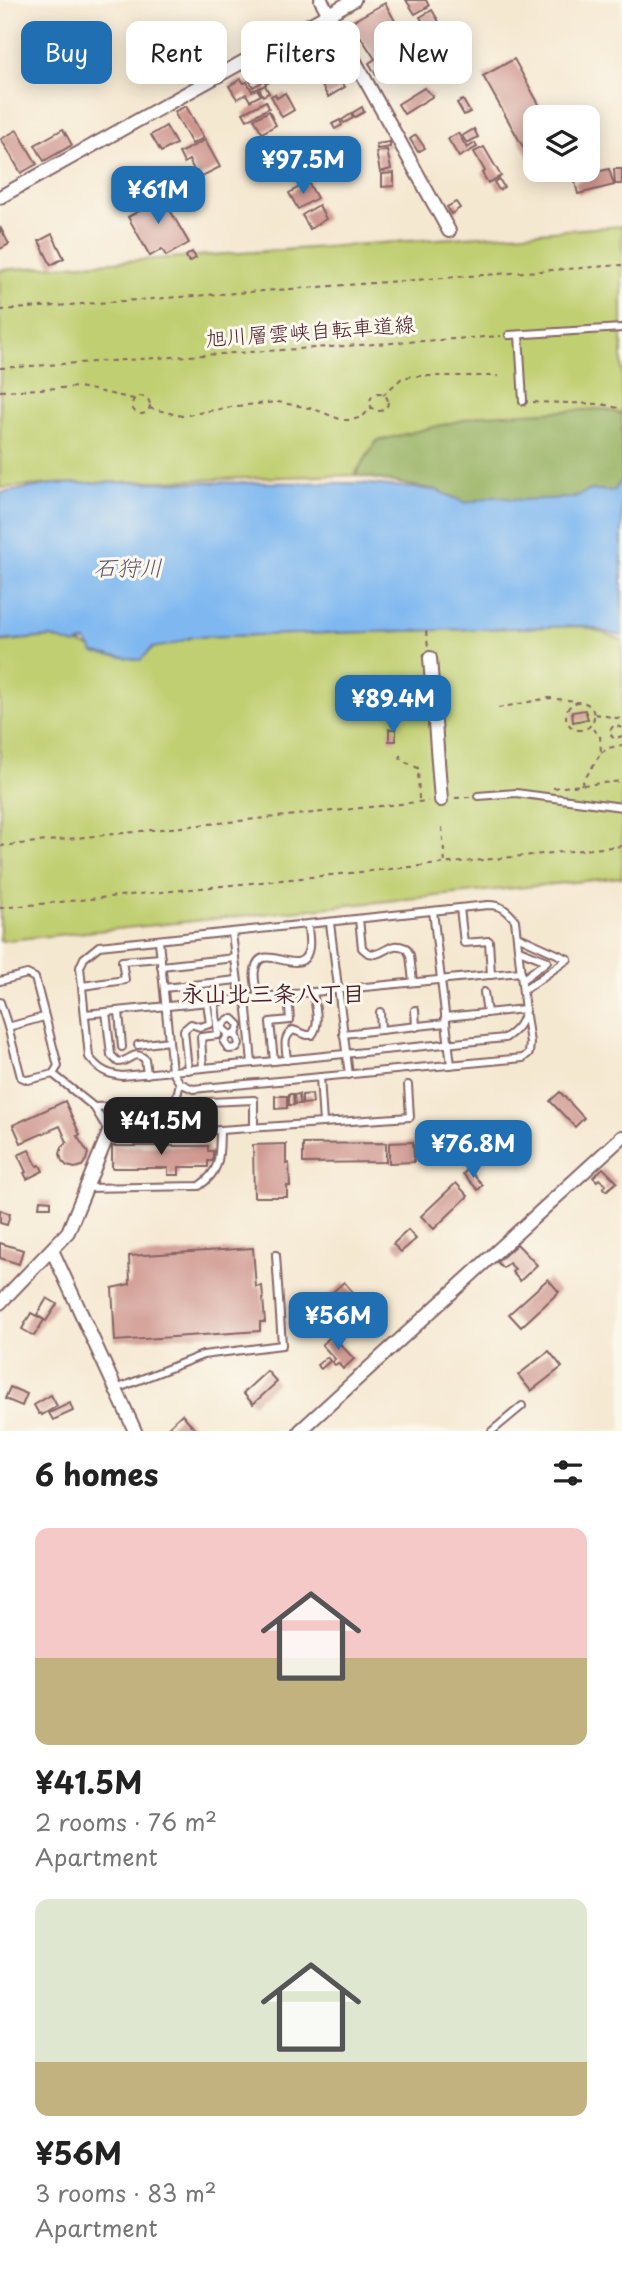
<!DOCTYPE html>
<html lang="en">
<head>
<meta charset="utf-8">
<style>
	body { margin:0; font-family:"Playpen Sans","Klee One",sans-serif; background:#f2f2f2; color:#222; height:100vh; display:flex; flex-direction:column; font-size:26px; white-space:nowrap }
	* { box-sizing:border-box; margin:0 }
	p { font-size:23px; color:#767676 }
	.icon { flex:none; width:38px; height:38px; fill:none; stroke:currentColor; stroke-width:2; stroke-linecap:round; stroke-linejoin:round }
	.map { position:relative; height:1431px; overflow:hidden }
	.side { display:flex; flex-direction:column; background:#fff; flex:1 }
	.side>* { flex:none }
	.banner { position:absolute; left:21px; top:21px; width:581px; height:63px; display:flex; gap:14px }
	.fabs { position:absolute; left:523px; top:105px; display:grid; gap:14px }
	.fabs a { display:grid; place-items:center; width:77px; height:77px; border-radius:14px; background:#fff; box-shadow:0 4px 18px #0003; font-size:35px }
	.price { position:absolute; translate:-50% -60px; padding:0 16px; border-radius:14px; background:#1f6fb2; color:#fff; font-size:23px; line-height:46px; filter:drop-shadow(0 2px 4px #0008) }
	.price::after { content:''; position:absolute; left:50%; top:42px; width:21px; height:16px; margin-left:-10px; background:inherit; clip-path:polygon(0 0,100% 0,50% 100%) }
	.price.selected { background:#222; color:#fff }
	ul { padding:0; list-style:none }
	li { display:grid; align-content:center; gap:14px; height:371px; padding:0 35px }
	li span { display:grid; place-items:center; height:217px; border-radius:14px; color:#555 }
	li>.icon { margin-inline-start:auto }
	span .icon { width:126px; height:126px; fill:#fffc; stroke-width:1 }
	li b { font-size:30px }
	h2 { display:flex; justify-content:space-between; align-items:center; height:84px; padding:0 35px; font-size:30px }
	.chip { padding:0 24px; border-radius:14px; background:#fff; box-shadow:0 4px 18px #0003; font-size:24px; line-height:63px }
	.chip.selected { background:#1f6fb2; color:#fff }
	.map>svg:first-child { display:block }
	.green { fill:#c0cf71; stroke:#85774e; stroke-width:2 }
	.forest { fill:#98b263; stroke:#716847; stroke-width:2 }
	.water { fill:#7fb8f0; stroke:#646c8e; stroke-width:2 }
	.building { fill:#ce948d }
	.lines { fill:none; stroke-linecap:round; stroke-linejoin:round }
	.lane-casing { stroke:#866565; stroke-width:10 }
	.street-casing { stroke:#866565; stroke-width:16 }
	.path { stroke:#866565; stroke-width:2; stroke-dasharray:5 5; stroke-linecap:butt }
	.lane { stroke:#fff; stroke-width:6 }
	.street { stroke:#fff; stroke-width:12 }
	.labels { text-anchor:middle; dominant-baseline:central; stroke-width:6; stroke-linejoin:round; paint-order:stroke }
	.street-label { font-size:21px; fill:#4a1f2b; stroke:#fbf7ec }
	.water-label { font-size:23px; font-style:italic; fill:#5d5570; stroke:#fbf7ec }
	.neighbourhood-label { font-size:23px; font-weight:bold; fill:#4a1f2b; stroke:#fbf7ec }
</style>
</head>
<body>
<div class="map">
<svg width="622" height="1431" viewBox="0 0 622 1431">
	<rect width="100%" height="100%" fill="#fbf7ec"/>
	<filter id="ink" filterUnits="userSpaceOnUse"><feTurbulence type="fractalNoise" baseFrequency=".0143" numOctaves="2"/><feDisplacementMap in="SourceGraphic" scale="14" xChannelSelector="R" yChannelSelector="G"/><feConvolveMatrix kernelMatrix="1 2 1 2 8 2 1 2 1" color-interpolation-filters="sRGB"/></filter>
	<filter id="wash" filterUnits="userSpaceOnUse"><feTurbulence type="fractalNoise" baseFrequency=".00686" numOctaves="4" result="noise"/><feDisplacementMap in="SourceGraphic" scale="28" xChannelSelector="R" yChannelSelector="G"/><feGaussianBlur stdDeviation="1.57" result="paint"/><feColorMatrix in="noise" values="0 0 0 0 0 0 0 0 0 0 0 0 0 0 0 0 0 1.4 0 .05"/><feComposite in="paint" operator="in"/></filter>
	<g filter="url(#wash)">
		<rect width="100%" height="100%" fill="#f5e8d1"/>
		<!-- green -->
		<g class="green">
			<polygon points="622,226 622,414 602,409 377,441 354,475 54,484 0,488 0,270"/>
			<polygon points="583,626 622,640 622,877 0,941 0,642 51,637 125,656 192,637"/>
		</g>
		<!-- forest -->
		<polygon class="forest" points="602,409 622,414 622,485 614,491 592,490 571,498 466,503 436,490 355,475 377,441 483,415"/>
		<!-- water -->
		<polygon class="water" points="622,479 622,636 583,626 192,637 170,645 152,648 141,660 94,653 86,641 75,645 51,637 0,641 0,493 54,484 126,482 358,483 436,490 466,503 494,496 520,500 571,498 592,490 614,491"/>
		<g id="blocks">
			<!-- building -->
			<g class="building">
				<polygon points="406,0 426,0 429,6 415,14"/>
				<polygon points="385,3 399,28 383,37 393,54 402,49 407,58 376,75 369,63 375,59 351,22"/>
				<polygon points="432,10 442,27 430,34 420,17"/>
				<polygon points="446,33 455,49 442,55 433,39"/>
				<polygon points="420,44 428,56 416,63 408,51"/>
				<polygon points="337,54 342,61 334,66 330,58"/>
				<polygon points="514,59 546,117 536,117 536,170 483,76"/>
				<polygon points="270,62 278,77 266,84 258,68"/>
				<polygon points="332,66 345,87 328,97 316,75"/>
				<polygon points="255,69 262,82 253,87 246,74"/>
				<polygon points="241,79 244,83 247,82 252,91 257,89 261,95 250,101 246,94 237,99 229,86"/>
				<polygon points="265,85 269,93 263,96 259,88"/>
				<polygon points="424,88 433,96 404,114 398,104"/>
				<polygon points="285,93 294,110 282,117 271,96 275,94 277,98"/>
				<polygon points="463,100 470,112 464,115 457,103"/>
				<polygon points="266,101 269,108 247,120 243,113"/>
				<polygon points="186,106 204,138 192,144 174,112"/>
				<polygon points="362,107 364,112 355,117 352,113"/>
				<polygon points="269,111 276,125 262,133 254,119"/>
				<polygon points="351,114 353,118 344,123 342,120"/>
				<polygon points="340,120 342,125 335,129 332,124"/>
				<polygon points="166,126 176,144 161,152 151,135"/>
				<polygon points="63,129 72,145 44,161 35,145"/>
				<polygon points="474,129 478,137 467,143 462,136"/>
				<polygon points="17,130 37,164 21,173 1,139"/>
				<polygon points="458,133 467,148 475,143 477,147 459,157 448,139"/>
				<polygon points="416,135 425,148 418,152 410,139"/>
				<polygon points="205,140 220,167 198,178 189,160 184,163 179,153"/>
				<polygon points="390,142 390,147 377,149 376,144"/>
				<polygon points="484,147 501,176 488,183 482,173 485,171 474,152"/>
				<polygon points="387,150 391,169 380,172 376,152"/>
				<polygon points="609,169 614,185 578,194 575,182 589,178 588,174"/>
				<polygon points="614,169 622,169 622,184 615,184"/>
				<polygon points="394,173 394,186 382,187 382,174"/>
				<polygon points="499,179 504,187 499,190 494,182"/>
				<polygon points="308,182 317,198 298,209 289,193"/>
				<polygon points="159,191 189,243 166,256 162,249 150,256 128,217 141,210 137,203"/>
				<polygon points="456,202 460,208 451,214 447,207"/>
				<polygon points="319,205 326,219 310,229 302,215"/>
				<polygon points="0,227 9,244 0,249"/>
				<polygon points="52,234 64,258 51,265 39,241"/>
				<polygon points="192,252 196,258 189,262 186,256"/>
				<polygon points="585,710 588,719 573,722 572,712"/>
				<rect x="389" y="729" width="7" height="12"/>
				<polygon points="560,1092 584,1118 575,1127 550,1101"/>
				<polygon points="289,1094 293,1094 294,1105 289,1105"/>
				<polygon points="299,1094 300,1104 295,1104 294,1095"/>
				<polygon points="312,1094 313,1103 302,1104 302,1095"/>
				<polygon points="275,1096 287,1096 287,1108 275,1109"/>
				<polygon points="65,1101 80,1135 77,1136 88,1153 86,1160 82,1166 75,1168 67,1166 62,1161 60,1154 62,1147 67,1142 60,1126 21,1143 13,1125"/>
				<polygon points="506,1137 513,1146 500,1158 492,1149"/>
				<polygon points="413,1142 414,1162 389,1163 389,1143"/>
				<polygon points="386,1143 386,1162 303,1163 303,1144"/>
				<polygon points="286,1144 286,1164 289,1163 290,1186 287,1186 287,1197 254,1197 253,1145"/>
				<polygon points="112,1146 208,1146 208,1151 213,1151 213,1161 208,1161 208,1167 179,1167 179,1175 168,1175 168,1168 112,1168"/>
				<polygon points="29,1150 37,1166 40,1165 43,1171 27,1179 24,1173 26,1172 18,1155"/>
				<polygon points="603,1168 617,1182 606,1191 603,1188 606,1185 599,1179 597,1181 593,1177"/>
				<polygon points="468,1169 483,1185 478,1190 463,1174"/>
				<polygon points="456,1183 468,1196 434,1229 421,1216"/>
				<polygon points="40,1200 51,1201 51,1207 39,1207"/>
				<polygon points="0,1210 10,1214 7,1225 0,1223"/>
				<polygon points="408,1230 416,1239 401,1252 393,1244"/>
				<polygon points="0,1243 23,1250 19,1264 0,1258"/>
				<polygon points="517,1244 537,1265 520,1281 512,1272 515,1269 509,1263 503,1268 497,1262"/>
				<polygon points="253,1248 256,1287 262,1286 265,1322 260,1322 260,1331 115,1341 112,1288 130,1284 129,1256"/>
				<polygon points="548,1279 559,1292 521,1327 509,1314"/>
				<polygon points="344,1282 362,1303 346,1317 336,1305 333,1308 325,1299"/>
				<polygon points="47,1298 57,1304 46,1321 37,1315"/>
				<polygon points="31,1313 44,1320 34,1336 22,1329"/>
				<polygon points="332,1335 354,1359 343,1369 338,1363 335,1365 332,1362 335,1359 322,1345"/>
				<polygon points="549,1351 562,1367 531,1391 518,1375"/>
				<polygon points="327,1357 330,1361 321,1369 317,1365"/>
				<polygon points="267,1371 277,1382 253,1404 243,1393"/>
				<polygon points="10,1387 27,1394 22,1406 5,1399"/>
				<polygon points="51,1395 57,1406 42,1415 41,1413 39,1414 34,1405"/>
				<polygon points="70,1403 73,1411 53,1420 49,1413"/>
				<polygon points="182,1414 197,1431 164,1431"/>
			</g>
		</g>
	</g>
	<g filter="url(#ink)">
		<use href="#blocks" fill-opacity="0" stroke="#866565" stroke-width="2"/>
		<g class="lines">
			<defs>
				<g id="lane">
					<polyline points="509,335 622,328"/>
					<polyline points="519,335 523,401"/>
					<polyline points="478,796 516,793 622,807"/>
					<path d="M 488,905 C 501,905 507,910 515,920 L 525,1011 C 521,1025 517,1030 505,1038 L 122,1076 C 107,1074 99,1070 89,1057 L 80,967 L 84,958 L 99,946 Z"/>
					<polyline points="460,908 464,943 489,941 491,975"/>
					<polyline points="433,911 451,1065"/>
					<path d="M 359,919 L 362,948 L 368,953 L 376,954 C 390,950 390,942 406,948 L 410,955 L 413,982"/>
					<polyline points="330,923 349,1075"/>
					<polyline points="232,933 240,999"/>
					<polyline points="517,936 568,959 523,991"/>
					<polyline points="159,941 172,1071 180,1083 193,1089 523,1058 529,1053 530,1043 526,1016"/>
					<polyline points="519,950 547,961 522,980"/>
					<polyline points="161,966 235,958"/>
					<polyline points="0,981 27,974 35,978 58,1066 53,1074 28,1080 21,1077 8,1027"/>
					<polyline points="82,986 125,980 122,961 161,958"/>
					<polyline points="164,988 237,980"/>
					<polyline points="484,992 487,1013"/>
					<path d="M 258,998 C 257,990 253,978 255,970 C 260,937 304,984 309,947 C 310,940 308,932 308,925"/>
					<polyline points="246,999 252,1063"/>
					<polyline points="0,1002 8,1027 44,1017"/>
					<polyline points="415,1010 416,1027"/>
					<polyline points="119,1011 122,1047"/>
					<path d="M 106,1012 L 111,1055 L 118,1062 C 130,1062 133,1049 145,1059 L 147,1074"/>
					<polyline points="380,1012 381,1030"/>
					<polyline points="85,1014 521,972"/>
					<polyline points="445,1017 525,1009"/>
					<polyline points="229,1034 224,1042 229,1049 237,1048 239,1044 237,1036 229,1034 223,1029 223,1024 229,1019 233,1019 239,1025 237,1032 233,1034"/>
					<polyline points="343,1034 446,1023"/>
					<polyline points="138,1045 169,1041"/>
					<path d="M 287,1060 C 286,1047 282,1038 293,1030 L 307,1035 L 312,1035 C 321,1024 315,1006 313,992"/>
					<polyline points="274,1061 270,1022 290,1020 288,995"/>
					<polyline points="203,1068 201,1037 218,1035 215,1002"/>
					<polyline points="188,1070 184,1030 191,1024 200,1027 210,1024 207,1002"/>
					<polyline points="53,1074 94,1107 109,1132 220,1130 410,1117 408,1085"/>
					<polyline points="320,1077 323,1123"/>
					<polyline points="175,1104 180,1083"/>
					<polyline points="94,1107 254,1100 254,1127"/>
					<path d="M 86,1188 L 199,1186 C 222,1170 219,1156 220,1130"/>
					<polyline points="116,1389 203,1355 282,1345 276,1255"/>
					<polyline points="492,1431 522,1406"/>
				</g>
				<g id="street">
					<polyline points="321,0 449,231"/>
					<polyline points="0,197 354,0"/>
					<polyline points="430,658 441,800"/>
					<polyline points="52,1250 135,1431"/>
					<polyline points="0,1303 68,1232 109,1132"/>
					<polyline points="300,1431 622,1137"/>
				</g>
			</defs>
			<!-- lane casing -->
			<use href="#lane" class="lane-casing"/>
			<!-- street casing -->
			<use href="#street" class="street-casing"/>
			<!-- path -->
			<g class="path">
				<polyline points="0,310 622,265"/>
				<polyline points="0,368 501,336"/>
				<polyline points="0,391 79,387 134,399"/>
				<circle cx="379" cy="402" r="9"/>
				<polyline points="383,395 402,378 413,376 499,376"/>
				<circle cx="141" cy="405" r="9"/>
				<polyline points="533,402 602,404 622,409"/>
				<polyline points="149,408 182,416 236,406 278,402 314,409 342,420 351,420 362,417 372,407"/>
				<polyline points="426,631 428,647"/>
				<circle cx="580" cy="716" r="14"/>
				<polyline points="498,708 549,698 576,701"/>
				<polyline points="595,714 622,719"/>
				<polyline points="622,728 614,725 609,732 614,739 622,736"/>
				<polyline points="601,753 608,748 622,745"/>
				<polyline points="400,755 401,760 418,768 419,801"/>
				<polyline points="581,785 601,753 600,735 590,727"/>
				<polyline points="553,788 622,781"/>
				<polyline points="455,798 470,797"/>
				<polyline points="442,827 445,863"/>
				<polyline points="0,846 428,801"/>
				<polyline points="0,908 622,846"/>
			</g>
			<!-- lane -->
			<use href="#lane" class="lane"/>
			<!-- street -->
			<use href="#street" class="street"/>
		</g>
	</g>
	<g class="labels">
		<!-- street labels -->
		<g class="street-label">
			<text transform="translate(310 330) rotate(-4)">旭川層雲峡自転車道線</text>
		</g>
		<!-- water labels -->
		<g class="water-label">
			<text x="128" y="566">石狩川</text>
		</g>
		<!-- neighbourhood labels -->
		<g class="neighbourhood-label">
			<text x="273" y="992">永山北三条八丁目</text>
		</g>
	</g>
</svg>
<div class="fabs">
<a><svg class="icon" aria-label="layers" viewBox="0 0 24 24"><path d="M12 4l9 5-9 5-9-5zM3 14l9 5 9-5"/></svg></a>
</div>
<b class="price" style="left:303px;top:196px">¥97.5M</b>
<b class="price" style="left:158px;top:226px">¥61M</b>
<b class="price" style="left:393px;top:735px">¥89.4M</b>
<b class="price selected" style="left:161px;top:1157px">¥41.5M</b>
<b class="price" style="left:473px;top:1180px">¥76.8M</b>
<b class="price" style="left:338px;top:1352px">¥56M</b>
<div class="banner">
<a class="chip selected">Buy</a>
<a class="chip">Rent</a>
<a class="chip">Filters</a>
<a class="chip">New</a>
</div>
</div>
<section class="side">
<h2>6 homes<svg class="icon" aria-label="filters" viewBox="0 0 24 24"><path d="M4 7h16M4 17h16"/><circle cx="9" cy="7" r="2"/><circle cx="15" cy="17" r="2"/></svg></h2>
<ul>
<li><span style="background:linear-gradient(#f6c9c9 60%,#c2b280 0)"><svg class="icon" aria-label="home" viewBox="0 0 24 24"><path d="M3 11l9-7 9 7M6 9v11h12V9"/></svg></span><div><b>¥41.5M</b><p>2 rooms · 76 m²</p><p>Apartment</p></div></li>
<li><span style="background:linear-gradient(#dfe7d0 75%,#c2b280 0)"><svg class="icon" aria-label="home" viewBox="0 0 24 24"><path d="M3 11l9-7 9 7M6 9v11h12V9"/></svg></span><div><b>¥56M</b><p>3 rooms · 83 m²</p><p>Apartment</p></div></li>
</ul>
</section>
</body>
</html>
